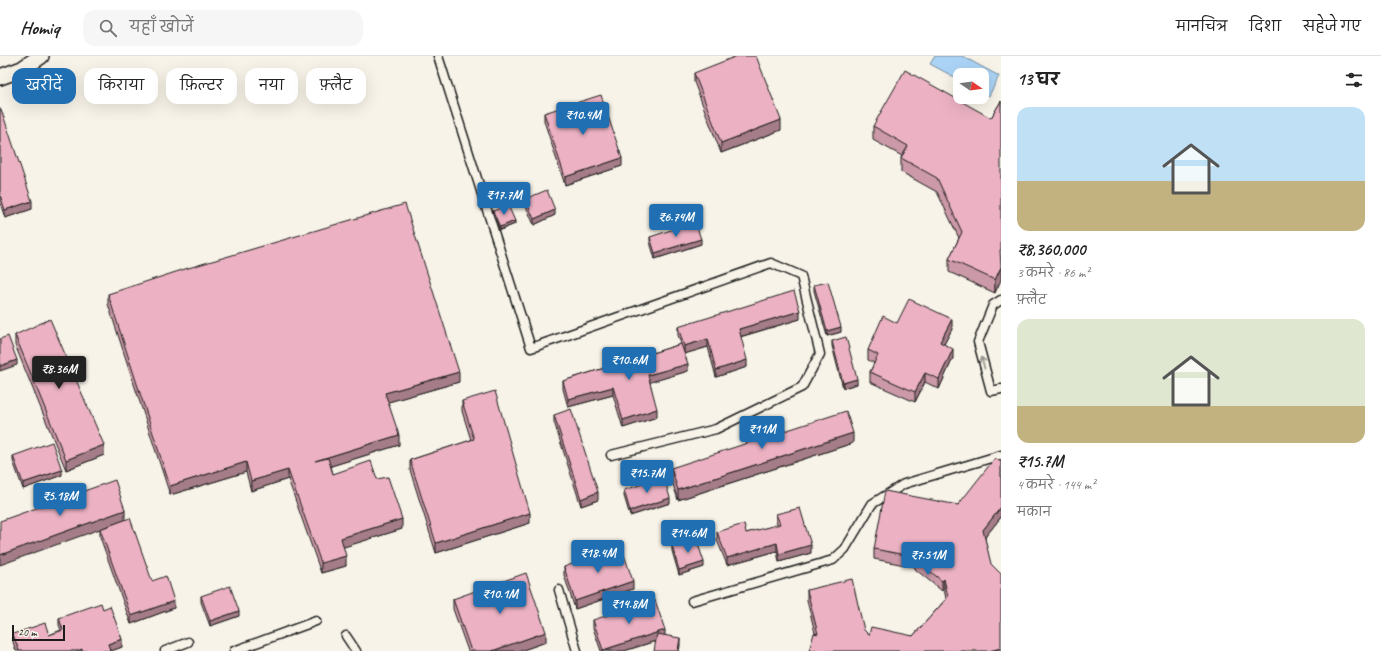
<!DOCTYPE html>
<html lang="hi">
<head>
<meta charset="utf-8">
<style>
	body { margin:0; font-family:Caveat,"Playpen Sans Deva",sans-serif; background:#f6f6f6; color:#222; height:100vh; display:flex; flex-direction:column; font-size:15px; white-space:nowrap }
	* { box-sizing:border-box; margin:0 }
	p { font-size:13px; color:#767676 }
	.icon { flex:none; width:22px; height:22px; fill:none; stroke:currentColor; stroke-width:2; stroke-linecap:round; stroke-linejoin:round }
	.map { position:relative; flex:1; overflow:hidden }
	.details { display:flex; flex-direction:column; background:#fff; width:380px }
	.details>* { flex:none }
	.guide { position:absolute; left:12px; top:12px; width:380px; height:36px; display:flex; gap:8px }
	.needle { width:26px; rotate:103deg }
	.buttons { position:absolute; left:953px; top:12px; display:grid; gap:8px }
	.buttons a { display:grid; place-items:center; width:36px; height:36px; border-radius:8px; background:#fff; box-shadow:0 4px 16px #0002; font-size:20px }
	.scale { position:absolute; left:12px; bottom:10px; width:53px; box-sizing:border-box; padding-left:4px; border:2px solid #1c1c1c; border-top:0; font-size:11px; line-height:14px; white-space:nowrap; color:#1c1c1c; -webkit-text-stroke:3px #f7f3e8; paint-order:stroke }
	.price { position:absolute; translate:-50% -34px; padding:0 9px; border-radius:4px; background:#1f6fb2; color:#fff; font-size:13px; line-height:26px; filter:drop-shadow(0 1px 2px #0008) }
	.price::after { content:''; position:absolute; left:50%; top:24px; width:12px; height:9px; margin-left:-6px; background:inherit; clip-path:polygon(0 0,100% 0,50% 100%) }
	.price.active { background:#222; color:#fff }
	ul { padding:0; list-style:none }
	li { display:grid; align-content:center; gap:8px; height:212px; padding:0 16px }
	li span { display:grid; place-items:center; height:124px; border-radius:12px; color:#555 }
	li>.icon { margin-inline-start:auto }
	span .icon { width:72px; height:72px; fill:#fffc; stroke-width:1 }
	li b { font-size:17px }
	h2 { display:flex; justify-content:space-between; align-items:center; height:48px; padding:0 16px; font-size:17px }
	.pill { padding:0 14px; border-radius:12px; background:#fff; box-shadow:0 4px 16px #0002; font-size:14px; line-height:36px }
	.pill.active { background:#1f6fb2; color:#fff }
	header { display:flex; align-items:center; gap:24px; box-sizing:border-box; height:56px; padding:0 20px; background:#fff; border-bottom:1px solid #e0e0e0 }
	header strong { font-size:19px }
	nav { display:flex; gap:22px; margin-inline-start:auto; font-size:14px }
	.search { width:280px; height:36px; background:#f6f6f6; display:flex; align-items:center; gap:10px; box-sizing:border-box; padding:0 14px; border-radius:12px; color:#767676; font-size:15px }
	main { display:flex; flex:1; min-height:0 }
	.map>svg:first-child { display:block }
	.water { fill:#abd3f5; stroke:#728a9e }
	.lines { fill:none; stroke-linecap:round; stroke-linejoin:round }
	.service-casing { stroke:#1c1c1c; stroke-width:11 }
	.minor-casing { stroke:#1c1c1c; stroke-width:18 }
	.service { stroke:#f7f3e8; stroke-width:8 }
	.minor { stroke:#f7f3e8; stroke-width:15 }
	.wall { fill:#cb99a8; stroke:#1c1c1c }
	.shaded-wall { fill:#a57d88; stroke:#1c1c1c }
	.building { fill:#ecb2c3; stroke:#1c1c1c }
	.oneway { stroke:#94928c }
</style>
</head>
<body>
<header>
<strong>Homiq</strong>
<div class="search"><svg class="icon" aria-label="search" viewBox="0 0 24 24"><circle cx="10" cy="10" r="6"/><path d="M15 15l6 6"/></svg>यहाँ खोजें</div>
<nav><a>मानचित्र</a><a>दिशा</a><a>सहेजे गए</a></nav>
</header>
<main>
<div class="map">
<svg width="1001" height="595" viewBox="0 0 1001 595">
	<rect width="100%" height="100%" fill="#f7f3e8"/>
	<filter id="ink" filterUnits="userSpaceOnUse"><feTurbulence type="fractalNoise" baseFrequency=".025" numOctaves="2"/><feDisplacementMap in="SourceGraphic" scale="8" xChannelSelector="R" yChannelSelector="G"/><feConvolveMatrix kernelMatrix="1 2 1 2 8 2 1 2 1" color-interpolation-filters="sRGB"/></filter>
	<g filter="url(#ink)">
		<!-- water -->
		<polygon class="water" points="935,0 962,0 999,20 989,40 982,36 982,19 960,19 960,24 930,8"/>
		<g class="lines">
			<defs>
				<g id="service">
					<polyline points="438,0 531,292 771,207 801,220 820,298 802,331 716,373 611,399"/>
					<polyline points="1001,244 993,249 978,286 991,335 1001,333"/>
					<polyline points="559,534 577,595"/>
					<polyline points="692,545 833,504 845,493 872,448 904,428 1001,399"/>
					<polyline points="346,580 356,595"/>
					<polyline points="165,595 188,586"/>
					<polyline points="234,595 316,565"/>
				</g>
				<polyline id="minor" points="0,21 22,13 41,0"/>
			</defs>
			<!-- service casing -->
			<use href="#service" class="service-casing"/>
			<!-- minor casing -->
			<use href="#minor" class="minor-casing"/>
			<!-- service -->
			<use href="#service" class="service"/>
			<!-- minor -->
			<use href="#minor" class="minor"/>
		</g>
		<!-- wall -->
		<g class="wall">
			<polygon points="694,17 781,74 721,97 694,26"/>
			<polygon points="1001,45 995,237 949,216 949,203 959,182 937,136 901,116 901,102 902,100 873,84 873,70 991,62"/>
			<polygon points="0,53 32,153 5,162 0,147"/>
			<polygon points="544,57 622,110 565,129 544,65"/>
			<polygon points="525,143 555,159 534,169 525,148"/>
			<polygon points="493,155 515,168 500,174 493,158"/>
			<polygon points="650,181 701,188 655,203 650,186"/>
			<polygon points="814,229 841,276 827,280 814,235"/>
			<polygon points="108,238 459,326 388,346 399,389 331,410 333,418 402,473 343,491 346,510 321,517 288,423 251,435 246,416 170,439 108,248"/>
			<polygon points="800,263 740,281 747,311 716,321 708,291 684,298 688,315 650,326 657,361 623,372 613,339 568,351 563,333 563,325 681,288 678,279 678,271"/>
			<polygon points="897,267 952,273 944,288 953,302 939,333 925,326 915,346 870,326 870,316 874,307 868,304 868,294"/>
			<polygon points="15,279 104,399 66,414 15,289"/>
			<polygon points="832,285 857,328 843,332 832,290"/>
			<polygon points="462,345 530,467 436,497 410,414 410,404 471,384 462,355"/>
			<polygon points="554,359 598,444 581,450 554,366"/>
			<polygon points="853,387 678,444 671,422 671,412"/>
			<polygon points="13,400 62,419 23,433 13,405"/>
			<polygon points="1001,406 1001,461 985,481 1001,595 809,595 815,577 807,544 807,534 864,574 869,579 913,580 946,543 944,533 942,535 915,513 915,511 874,503 874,493 958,449"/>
			<polygon points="624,434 670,447 630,460 624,440"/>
			<polygon points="776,458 811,497 779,506 777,495 727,509 717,484 717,476 746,477 778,469 776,466"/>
			<polygon points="100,473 152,525 174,552 131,568 100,481"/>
			<polygon points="672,490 704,511 679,519 672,495"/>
			<polygon points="564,511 633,533 575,553 564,519"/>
			<polygon points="201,540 239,560 210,570 201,546"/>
			<polygon points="453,543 546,586 520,595 468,595 453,553"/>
			<polygon points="103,553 122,591 111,595 16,595 13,586 13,578 49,579 61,574 59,569 59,562"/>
			<polygon points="593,564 665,580 680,590 656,585 624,595 601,595 593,572"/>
		</g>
		<!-- shaded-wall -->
		<g class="shaded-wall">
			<polygon points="781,64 781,74 721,97 721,87"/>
			<polygon points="622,102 622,110 565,129 565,121"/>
			<polygon points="32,145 32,153 5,162 5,154"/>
			<polygon points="555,154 555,159 534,169 534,163"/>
			<polygon points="515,165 515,168 500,174 500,171"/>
			<polygon points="701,183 701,188 655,203 655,197"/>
			<polygon points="1001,211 1001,224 995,237 995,224"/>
			<polygon points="800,255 800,263 739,281 739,273"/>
			<polygon points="952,263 952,273 940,296 940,286"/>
			<polygon points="841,271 841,276 827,280 827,275"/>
			<polygon points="708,283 708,291 684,298 684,290"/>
			<polygon points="953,293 953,302 939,333 939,323"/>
			<polygon points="17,304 17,309 0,315 0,310"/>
			<polygon points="747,304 747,311 716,321 716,314"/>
			<polygon points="688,308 688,315 648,327 648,319"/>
			<polygon points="459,316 459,326 385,347 385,337"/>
			<polygon points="925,317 925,326 915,346 915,336"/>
			<polygon points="857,323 857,328 843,332 843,327"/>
			<polygon points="613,331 613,339 568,351 568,343"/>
			<polygon points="657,353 657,361 623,372 623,364"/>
			<polygon points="853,377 853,387 678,444 678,434"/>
			<polygon points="399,379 399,389 315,415 315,405"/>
			<polygon points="104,389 104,399 66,414 66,404"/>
			<polygon points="246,406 246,416 170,439 170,430"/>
			<polygon points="62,414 62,419 23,433 23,427"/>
			<polygon points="288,414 288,423 251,435 251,425"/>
			<polygon points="598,436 598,444 581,450 581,443"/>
			<polygon points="670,442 670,447 630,460 630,455"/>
			<polygon points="1001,451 1001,461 983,484 983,474"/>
			<polygon points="125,454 125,464 0,509 0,499"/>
			<polygon points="530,457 530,467 436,497 436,487"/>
			<polygon points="402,463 402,473 341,492 341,482"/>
			<polygon points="777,487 777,495 727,509 727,502"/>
			<polygon points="811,489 811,497 779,506 779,498"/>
			<polygon points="346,500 346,510 321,517 321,507"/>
			<polygon points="704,506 704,511 679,519 679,514"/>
			<polygon points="944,523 944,533 942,535 942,525"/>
			<polygon points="633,525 633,533 575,553 575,545"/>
			<polygon points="174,545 174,552 131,568 131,560"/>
			<polygon points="239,555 239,560 210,570 210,565"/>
			<polygon points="665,574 665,582 624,595 603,595 603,594"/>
			<polygon points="546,576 546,586 520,595 492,595"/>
			<polygon points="680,582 680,590 679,595 678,595"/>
			<polygon points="122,583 122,591 111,595 108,595 108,588"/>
			<polygon points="1001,592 1001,595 989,595"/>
		</g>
		<!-- building -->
		<g class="building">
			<polygon points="737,0 756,0 781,64 721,87 694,17"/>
			<polygon points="905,14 991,62 1001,45 1001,194 1000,194 1001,211 995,224 949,203 962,176 937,122 901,102 908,90 873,70"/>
			<polygon points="601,39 622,102 565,121 544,57"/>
			<polygon points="0,53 1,53 32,145 5,154 0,139"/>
			<polygon points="547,134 555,154 534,163 525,143"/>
			<polygon points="405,148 459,316 385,337 399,379 315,405 328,402 333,418 371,405 377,423 388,421 402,463 341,482 346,500 321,507 288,414 251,425 246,406 170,430 108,238 185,213"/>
			<polygon points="508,149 515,165 500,171 493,155"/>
			<polygon points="695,166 701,183 655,197 650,181"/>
			<polygon points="828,226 841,271 827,275 814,229"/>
			<polygon points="794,235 800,255 739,273 747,304 716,314 708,283 684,290 678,271"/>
			<polygon points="909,243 952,263 940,286 953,293 939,323 925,317 915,336 870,316 878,299 868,294 883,260 897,267"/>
			<polygon points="50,263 104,389 66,404 15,279"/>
			<polygon points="8,280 17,304 0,310 0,283"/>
			<polygon points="846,281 857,323 843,327 832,285"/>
			<polygon points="681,288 688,308 648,319 657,353 623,364 613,331 568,343 563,325"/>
			<polygon points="495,335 530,457 436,487 410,404 474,383 462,345"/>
			<polygon points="571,353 598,436 581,443 554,359"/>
			<polygon points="846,355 853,377 678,434 671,412"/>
			<polygon points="52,386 62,414 23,427 13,400"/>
			<polygon points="995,402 1001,406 1001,451 983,474 991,508 1001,518 1001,592 989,595 809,595 814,577 818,578 807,534 852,523 864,574 869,579 871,571 913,580 948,541 944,523 942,525 915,503 916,501 874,493 885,435 958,449"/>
			<polygon points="664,421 670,442 630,455 624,434"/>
			<polygon points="115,424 125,454 0,499 0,465"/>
			<polygon points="800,452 811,489 779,498 777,487 727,502 717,476 744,468 746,477 780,468 776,458"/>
			<polygon points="130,462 152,525 166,520 174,545 131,560 100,473"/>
			<polygon points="696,482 704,506 679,514 672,490"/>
			<polygon points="621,490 633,525 575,545 564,511"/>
			<polygon points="526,517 546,576 492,595 471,595 453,543"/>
			<polygon points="230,530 239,555 210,565 201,540"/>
			<polygon points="655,544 665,574 603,594 593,564"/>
			<polygon points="101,547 103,553 110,550 122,583 108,588 110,594 108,595 82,595 82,593 77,595 19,595 13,578 45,567 49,579 63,574 59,562"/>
			<polygon points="657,578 680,582 678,595 654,595"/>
		</g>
		<!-- one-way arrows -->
		<defs><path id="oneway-shaft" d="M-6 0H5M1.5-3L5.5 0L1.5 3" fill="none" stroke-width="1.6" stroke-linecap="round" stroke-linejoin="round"/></defs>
		<use class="oneway" href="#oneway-shaft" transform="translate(983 307) rotate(-105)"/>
	</g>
</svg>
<div class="buttons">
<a><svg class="needle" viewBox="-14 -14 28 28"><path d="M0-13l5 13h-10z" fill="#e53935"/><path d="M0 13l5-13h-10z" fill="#767676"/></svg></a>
</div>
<div class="scale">20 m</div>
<b class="price" style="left:583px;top:80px">₹10.4M</b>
<b class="price" style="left:504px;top:160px">₹17.7M</b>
<b class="price" style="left:676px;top:182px">₹6.74M</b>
<b class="price" style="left:629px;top:325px">₹10.6M</b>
<b class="price active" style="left:59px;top:334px">₹8.36M</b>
<b class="price" style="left:762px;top:394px">₹11M</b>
<b class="price" style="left:647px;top:438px">₹15.7M</b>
<b class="price" style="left:60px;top:461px">₹5.18M</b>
<b class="price" style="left:688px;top:498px">₹14.6M</b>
<b class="price" style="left:598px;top:518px">₹18.4M</b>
<b class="price" style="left:928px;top:520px">₹7.51M</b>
<b class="price" style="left:500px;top:559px">₹10.1M</b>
<b class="price" style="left:629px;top:569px">₹14.8M</b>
<div class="guide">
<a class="pill active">खरीदें</a>
<a class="pill">किराया</a>
<a class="pill">फ़िल्टर</a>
<a class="pill">नया</a>
<a class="pill">फ़्लैट</a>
</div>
</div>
<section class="details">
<h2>13 घर<svg class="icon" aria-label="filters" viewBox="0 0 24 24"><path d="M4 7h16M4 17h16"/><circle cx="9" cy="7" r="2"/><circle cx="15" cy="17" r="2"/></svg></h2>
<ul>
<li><span style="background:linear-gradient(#bfe0f5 60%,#c2b280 0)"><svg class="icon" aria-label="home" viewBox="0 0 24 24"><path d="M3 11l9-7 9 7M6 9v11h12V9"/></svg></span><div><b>₹8,360,000</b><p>3 कमरे · 86 m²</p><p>फ़्लैट</p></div></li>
<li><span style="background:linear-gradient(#dfe7d0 70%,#c2b280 0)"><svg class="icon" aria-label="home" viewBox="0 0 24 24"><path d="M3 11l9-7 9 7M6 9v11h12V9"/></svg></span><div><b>₹15.7M</b><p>4 कमरे · 144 m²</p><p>मकान</p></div></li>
</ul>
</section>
</main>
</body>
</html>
